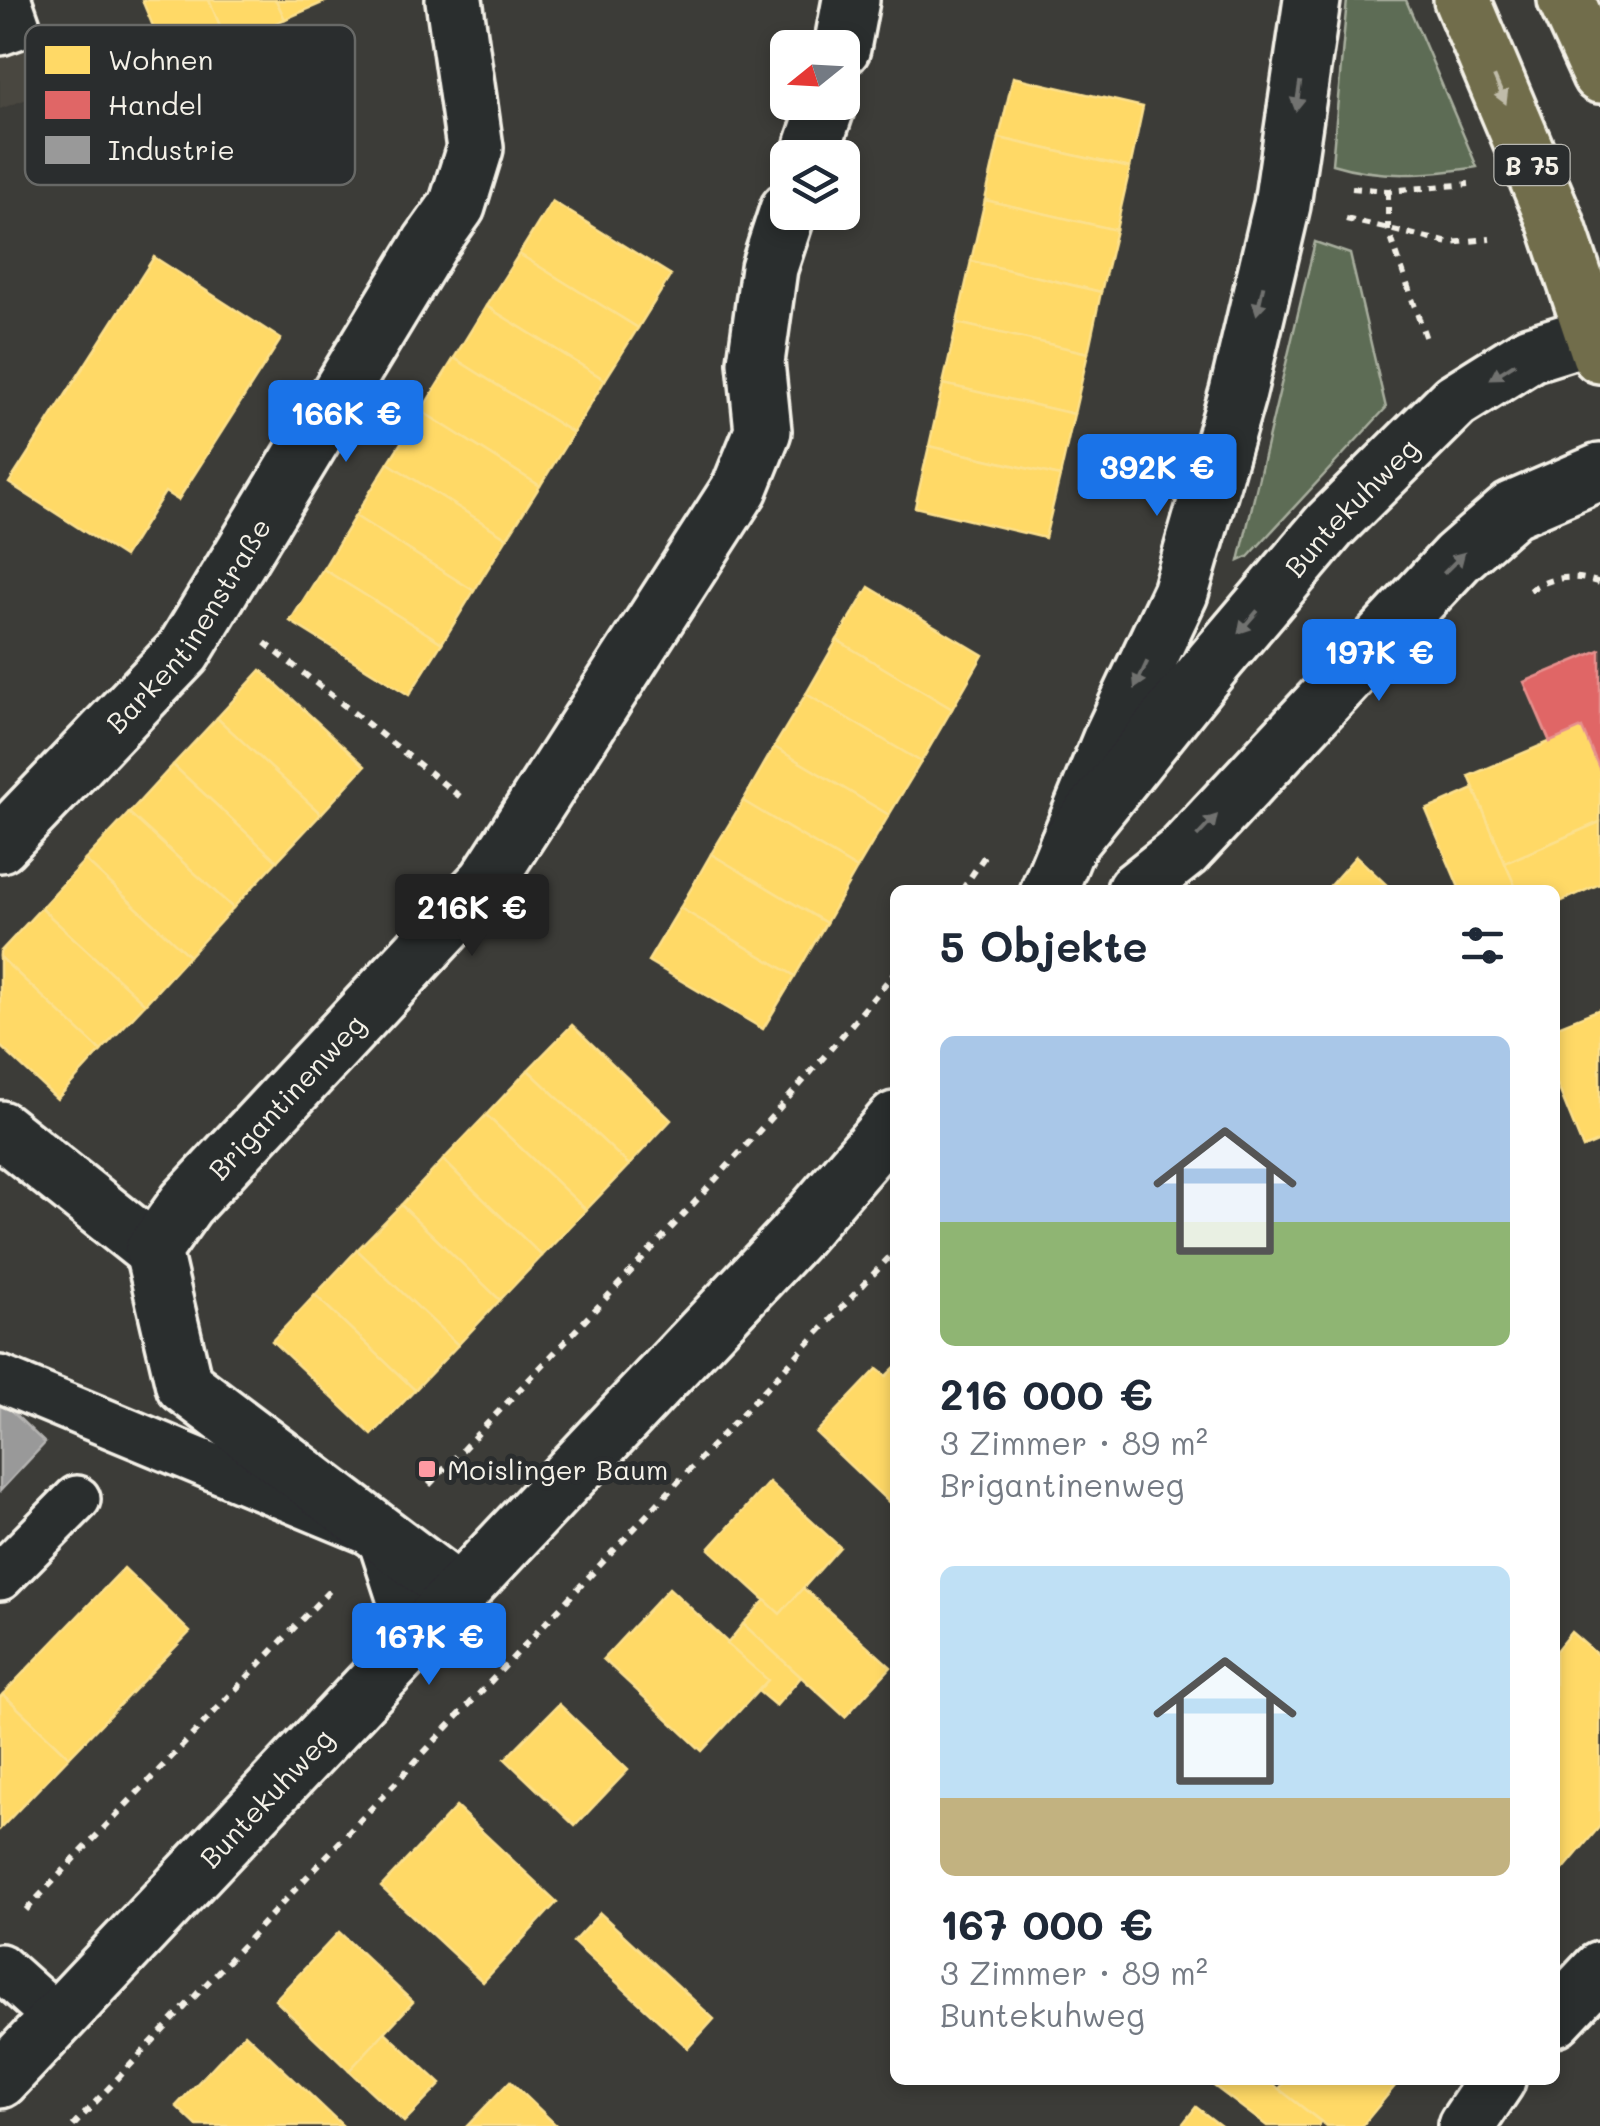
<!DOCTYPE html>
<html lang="de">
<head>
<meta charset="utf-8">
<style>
	body { margin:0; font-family:Mali,sans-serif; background:#f2f2f3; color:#1f2937; height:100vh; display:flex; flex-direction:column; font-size:38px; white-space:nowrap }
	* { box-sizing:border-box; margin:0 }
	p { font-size:32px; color:#747a83 }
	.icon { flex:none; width:55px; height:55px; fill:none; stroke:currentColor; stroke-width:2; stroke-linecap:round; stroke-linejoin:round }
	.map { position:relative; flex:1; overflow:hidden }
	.panel { position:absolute; left:890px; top:885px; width:670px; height:1200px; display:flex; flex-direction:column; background:#fff; border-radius:15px; box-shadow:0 5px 15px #0003 }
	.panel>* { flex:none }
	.needle { width:65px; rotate:252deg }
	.tools { position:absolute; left:770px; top:30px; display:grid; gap:20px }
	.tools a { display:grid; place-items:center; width:90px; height:90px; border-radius:15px; background:#fff; box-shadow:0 5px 15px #0003; font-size:50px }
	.price { position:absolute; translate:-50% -85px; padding:0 22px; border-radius:10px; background:#1a73e8; color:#fff; font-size:32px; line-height:65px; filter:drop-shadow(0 2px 5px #0008) }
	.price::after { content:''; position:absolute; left:50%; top:60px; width:30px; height:22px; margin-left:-15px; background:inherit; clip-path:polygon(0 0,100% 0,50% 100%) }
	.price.active { background:#222; color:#fff }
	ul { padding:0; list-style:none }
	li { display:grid; align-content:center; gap:20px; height:530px; padding:0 50px }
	li span { display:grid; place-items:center; height:310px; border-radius:15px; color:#555 }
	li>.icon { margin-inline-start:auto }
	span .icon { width:180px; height:180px; fill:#fffc; stroke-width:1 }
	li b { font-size:42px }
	h2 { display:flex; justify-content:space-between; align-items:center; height:120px; padding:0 50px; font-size:42px }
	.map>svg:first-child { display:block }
	.built { fill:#49463f }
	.green { fill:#5d6c54; stroke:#a8ae9e; stroke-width:2.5 }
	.homes { fill:#ffd966; stroke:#fce08d; stroke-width:2.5 }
	.shops { fill:#e06666; stroke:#e6908d; stroke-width:2.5 }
	.industry { fill:#999; stroke:#b4b3b1; stroke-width:2.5 }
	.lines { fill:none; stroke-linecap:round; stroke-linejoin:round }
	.lane-casing { stroke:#f4f1e8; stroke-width:52 }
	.street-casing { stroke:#f4f1e8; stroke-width:62 }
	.secondary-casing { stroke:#f4f1e8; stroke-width:62 }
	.primary-casing { stroke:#f4f1e8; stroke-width:62 }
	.path { stroke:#f4f1e8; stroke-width:6; stroke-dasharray:8 8; stroke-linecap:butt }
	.lane { stroke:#2a2d2e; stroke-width:45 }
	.street { stroke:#2a2d2e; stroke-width:55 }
	.secondary { stroke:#2a2d2e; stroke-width:55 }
	.primary { stroke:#716d4b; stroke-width:55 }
	.oneway { fill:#c0bca9 }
	.oneway2 { fill:#71726f }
	.poi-dot { fill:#ff9aa2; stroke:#2a2d2e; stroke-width:4 }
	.labels { text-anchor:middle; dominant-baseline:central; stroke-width:10; stroke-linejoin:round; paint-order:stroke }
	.shield { fill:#2a2d2e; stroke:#b7b6b0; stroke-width:2.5 }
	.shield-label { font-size:25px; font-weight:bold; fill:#f4f1e8 }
	.street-label { font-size:28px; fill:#f4f1e8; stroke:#2a2d2e }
	.poi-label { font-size:28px; fill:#f4f1e8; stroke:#2a2d2e; text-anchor:start }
	.key { fill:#2a2d2e; stroke:#676866; stroke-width:2.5 }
	.key-label { font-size:28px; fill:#f4f1e8 }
</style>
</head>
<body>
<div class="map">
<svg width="1600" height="2126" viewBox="0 0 1600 2126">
	<rect width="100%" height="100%" fill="#3c3c38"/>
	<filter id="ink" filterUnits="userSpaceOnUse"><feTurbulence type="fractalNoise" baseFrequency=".01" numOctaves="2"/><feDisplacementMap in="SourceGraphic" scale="20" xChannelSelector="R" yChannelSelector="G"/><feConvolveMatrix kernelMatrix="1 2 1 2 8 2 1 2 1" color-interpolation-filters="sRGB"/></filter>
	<g filter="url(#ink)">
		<!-- built -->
		<polygon class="built" points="0,0 35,0 65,85 0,109"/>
		<!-- green -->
		<g class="green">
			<path d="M 1347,0 L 1406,0 L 1477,167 C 1428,175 1380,179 1332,164 Z"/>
			<polygon points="1315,242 1350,254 1386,408 1248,557 1239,561"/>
		</g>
		<!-- homes -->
		<g class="homes">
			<polygon points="142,0 209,0 228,44 171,69"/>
			<polygon points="209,0 276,0 285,19 228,44"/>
			<polygon points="276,0 329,0 285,19"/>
			<polygon points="1013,77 1143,107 1130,168 999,138"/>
			<polygon points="999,138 1130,168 1116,230 985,200"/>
			<polygon points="985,200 1116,230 1101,292 971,261"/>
			<polygon points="552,201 671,275 638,328 519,254"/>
			<polygon points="519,254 638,328 605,380 486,306"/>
			<polygon points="154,257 281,339 178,500 165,492 124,557 9,483"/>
			<polygon points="971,261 1101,292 1088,353 957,323"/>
			<polygon points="486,306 605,380 573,433 454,358"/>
			<polygon points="957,323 1088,353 1074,414 943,384"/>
			<polygon points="454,358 573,433 540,486 421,411"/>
			<polygon points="943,384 1074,414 1060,476 929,446"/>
			<polygon points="421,411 540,486 507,538 388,463"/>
			<polygon points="929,446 1060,476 1045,538 915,507"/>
			<polygon points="388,463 507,538 474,591 355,516"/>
			<polygon points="355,516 474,591 442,643 323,569"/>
			<polygon points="323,569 442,643 409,695 290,621"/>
			<polygon points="869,587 983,655 952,709 837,640"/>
			<polygon points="837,640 952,709 921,762 806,694"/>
			<polygon points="261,670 365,766 321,814 217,718"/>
			<polygon points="806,694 921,762 889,815 774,747"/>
			<polygon points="217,718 321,814 277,861 173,765"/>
			<polygon points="1582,728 1600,770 1600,822 1505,863 1469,776"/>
			<polygon points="774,747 889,815 857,869 743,801"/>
			<polygon points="173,765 277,861 233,908 129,813"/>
			<polygon points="1474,789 1505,863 1517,890 1460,890 1426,810"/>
			<polygon points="743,801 857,869 826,923 711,854"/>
			<polygon points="129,813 233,908 189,956 85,860"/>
			<polygon points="1600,822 1600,884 1555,904 1555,890 1517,890 1505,863"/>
			<polygon points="711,854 826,923 795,976 680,908"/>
			<polygon points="1356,856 1392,890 1326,890"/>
			<polygon points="85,860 189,956 145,1004 41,908"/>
			<polygon points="41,908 145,1004 101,1051 0,957 0,952"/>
			<polygon points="680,908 795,976 763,1029 648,961"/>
			<polygon points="0,957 101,1051 57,1099 0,1046"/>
			<polygon points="1600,1009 1600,1141 1583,1148 1555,1079 1555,1027"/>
			<polygon points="572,1025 671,1120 629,1165 528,1070"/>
			<polygon points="528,1070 629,1165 586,1210 486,1115"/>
			<polygon points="486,1115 586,1210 542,1256 443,1160"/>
			<polygon points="443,1160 542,1256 500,1300 401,1205"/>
			<polygon points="401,1205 500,1300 458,1345 357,1250"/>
			<polygon points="357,1250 458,1345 415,1390 315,1295"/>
			<polygon points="315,1295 415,1390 372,1435 272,1341"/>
			<polygon points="895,1367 895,1508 816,1433 877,1369 886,1376"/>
			<polygon points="769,1482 840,1547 780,1614 709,1549"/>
			<polygon points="124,1568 190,1632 69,1757 3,1694"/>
			<polygon points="669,1588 768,1680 702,1751 603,1659"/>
			<polygon points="803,1588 891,1667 845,1717 743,1624 765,1600 780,1614"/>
			<polygon points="743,1624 801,1677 776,1706 758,1691 768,1680 727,1644"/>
			<polygon points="1571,1632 1600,1657 1600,1826 1562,1871 1555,1865 1555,1652"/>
			<polygon points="3,1694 69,1757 0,1829 0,1697"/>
			<polygon points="559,1704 628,1770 575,1826 505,1759"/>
			<polygon points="456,1807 557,1902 483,1982 381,1887"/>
			<polygon points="600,1913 714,2019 688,2048 573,1942"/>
			<polygon points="339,1932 413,2002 349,2071 275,2000"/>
			<polygon points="385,2032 441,2084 404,2122 349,2071"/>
			<polygon points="245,2033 343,2126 197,2126 176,2106"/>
			<polygon points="1206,2080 1268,2080 1321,2122 1318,2126 1267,2126"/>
			<polygon points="1286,2080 1400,2080 1362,2126 1327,2126 1279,2089"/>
			<polygon points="510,2081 557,2126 467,2126"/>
			<polygon points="1196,2107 1221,2126 1181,2126"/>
		</g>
		<!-- shops -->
		<polygon class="shops" points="1600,650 1600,770 1582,728 1550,742 1524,682"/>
		<!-- industry -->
		<polygon class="industry" points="0,1400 45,1443 0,1491"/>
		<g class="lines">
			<defs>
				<g id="lane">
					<polyline points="0,32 17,26 8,0"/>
					<polyline points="0,1379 380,1536 414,1641"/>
					<polyline points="0,1577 77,1499"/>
					<polyline points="0,1967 58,2019"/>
				</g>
				<g id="street">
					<polyline points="842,48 851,0"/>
					<polyline points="809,158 828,102"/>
					<path id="s1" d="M 0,844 L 183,652 L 430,244 L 457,206 L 475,148 L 454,0"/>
					<polyline points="0,1129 153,1251"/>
					<path id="s2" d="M 460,1594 L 184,1385 L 153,1251 L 186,1204 L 487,881 L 740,488 L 763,431 L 756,362 L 769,268 L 788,210"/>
					<polyline points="1555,2018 1600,1970"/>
					<polyline points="1466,2126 1497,2080"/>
				</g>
				<g id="secondary">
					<polyline points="1068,844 1111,739 1180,593 1238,392 1282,205 1312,0"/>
					<path id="s3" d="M 1049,890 L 1068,844 L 1214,662 L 1330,525 L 1455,401 L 1530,354 L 1600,332"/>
					<polyline points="1135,890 1184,851 1457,558 1512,510 1600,472"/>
					<path id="s4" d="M 0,2080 L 795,1236 L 895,1120"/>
				</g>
				<g id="primary">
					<polyline points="1462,0 1555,220 1600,355"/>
					<polyline points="1566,0 1600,75"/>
				</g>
			</defs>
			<!-- lane casing -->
			<use href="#lane" class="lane-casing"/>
			<!-- street casing -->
			<use href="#street" class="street-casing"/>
			<!-- secondary casing -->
			<use href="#secondary" class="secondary-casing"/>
			<!-- primary casing -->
			<use href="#primary" class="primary-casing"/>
			<!-- path -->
			<g class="path">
				<polyline points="1352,188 1388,191 1469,184"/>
				<polyline points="1388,191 1388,229 1427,342"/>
				<polyline points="1346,219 1449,243 1490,239"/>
				<path d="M 1530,590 C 1553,576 1575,574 1600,583"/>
				<polyline points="265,643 463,799"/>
				<polyline points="962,890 986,854"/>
				<path d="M 429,1485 C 587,1318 749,1151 895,972"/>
				<polyline points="26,1910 331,1589"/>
				<polyline points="73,2126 895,1251"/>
			</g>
			<!-- lane -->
			<use href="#lane" class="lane"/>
			<!-- street -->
			<use href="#street" class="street"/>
			<!-- secondary -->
			<use href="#secondary" class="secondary"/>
			<!-- primary -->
			<use href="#primary" class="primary"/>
		</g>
		<!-- one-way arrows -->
		<defs><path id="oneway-solid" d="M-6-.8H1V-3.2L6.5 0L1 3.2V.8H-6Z" transform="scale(2.5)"/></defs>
		<use class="oneway" href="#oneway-solid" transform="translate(1500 90) rotate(67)"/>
		<g class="oneway2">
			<use href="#oneway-solid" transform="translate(1298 96) rotate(99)"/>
			<use href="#oneway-solid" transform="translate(1260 300) rotate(103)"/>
			<use href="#oneway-solid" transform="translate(1503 371) rotate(148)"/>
			<use href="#oneway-solid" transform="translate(1454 563) rotate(-45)"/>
			<use href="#oneway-solid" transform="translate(1248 622) rotate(131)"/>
			<use href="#oneway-solid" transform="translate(1141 675) rotate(115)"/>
			<use href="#oneway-solid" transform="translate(1207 826) rotate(-47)"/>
		</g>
	</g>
	<!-- markers -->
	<rect class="poi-dot" x="417" y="1459" width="20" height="20" rx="5"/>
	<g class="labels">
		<!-- shield labels -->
		<rect class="shield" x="1494.5" y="145" width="75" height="40" rx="8"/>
		<g class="shield-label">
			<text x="1532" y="165">B 75</text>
		</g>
		<!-- street labels -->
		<g class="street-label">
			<text stroke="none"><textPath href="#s3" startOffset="490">Buntekuhweg</textPath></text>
			<text stroke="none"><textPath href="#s1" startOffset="290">Barkentinenstraße</textPath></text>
			<text stroke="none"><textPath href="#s2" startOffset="688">Brigantinenweg</textPath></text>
			<text stroke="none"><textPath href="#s4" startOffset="388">Buntekuhweg</textPath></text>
		</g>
		<!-- poi labels -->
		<g class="poi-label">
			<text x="447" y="1469">Moislinger Baum</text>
		</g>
	</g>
	<!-- legend -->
	<rect x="25" y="25" width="330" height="160" rx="15" class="key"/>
	<rect x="45" y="46" width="45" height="28" fill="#ffd966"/>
	<rect x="45" y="91" width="45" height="28" fill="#e06666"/>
	<rect x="45" y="136" width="45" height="28" fill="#999"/>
	<g class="key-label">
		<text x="108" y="70">Wohnen</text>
		<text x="108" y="115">Handel</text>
		<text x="108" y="160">Industrie</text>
	</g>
</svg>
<div class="tools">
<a><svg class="needle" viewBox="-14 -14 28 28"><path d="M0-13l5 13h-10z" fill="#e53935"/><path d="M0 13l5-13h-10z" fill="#747a83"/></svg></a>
<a><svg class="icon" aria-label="layers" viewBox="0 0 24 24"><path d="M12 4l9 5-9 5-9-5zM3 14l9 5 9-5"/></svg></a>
</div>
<b class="price" style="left:346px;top:465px">166K €</b>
<b class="price" style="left:1157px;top:519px">392K €</b>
<b class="price" style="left:1379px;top:704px">197K €</b>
<b class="price active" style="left:472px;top:959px">216K €</b>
<b class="price" style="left:429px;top:1688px">167K €</b>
<section class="panel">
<h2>5 Objekte<svg class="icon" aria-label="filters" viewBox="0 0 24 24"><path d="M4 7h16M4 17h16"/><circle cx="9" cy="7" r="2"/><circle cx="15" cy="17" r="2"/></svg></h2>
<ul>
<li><span style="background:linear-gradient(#a9c7e8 60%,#8fb573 0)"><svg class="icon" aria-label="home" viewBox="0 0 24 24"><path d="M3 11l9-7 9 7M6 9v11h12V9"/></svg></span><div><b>216 000 €</b><p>3 Zimmer · 89 m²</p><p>Brigantinenweg</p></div></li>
<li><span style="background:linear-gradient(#bfe0f5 75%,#c2b280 0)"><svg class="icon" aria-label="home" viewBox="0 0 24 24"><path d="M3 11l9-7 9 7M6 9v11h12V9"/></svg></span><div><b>167 000 €</b><p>3 Zimmer · 89 m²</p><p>Buntekuhweg</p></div></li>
</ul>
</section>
</div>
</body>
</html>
